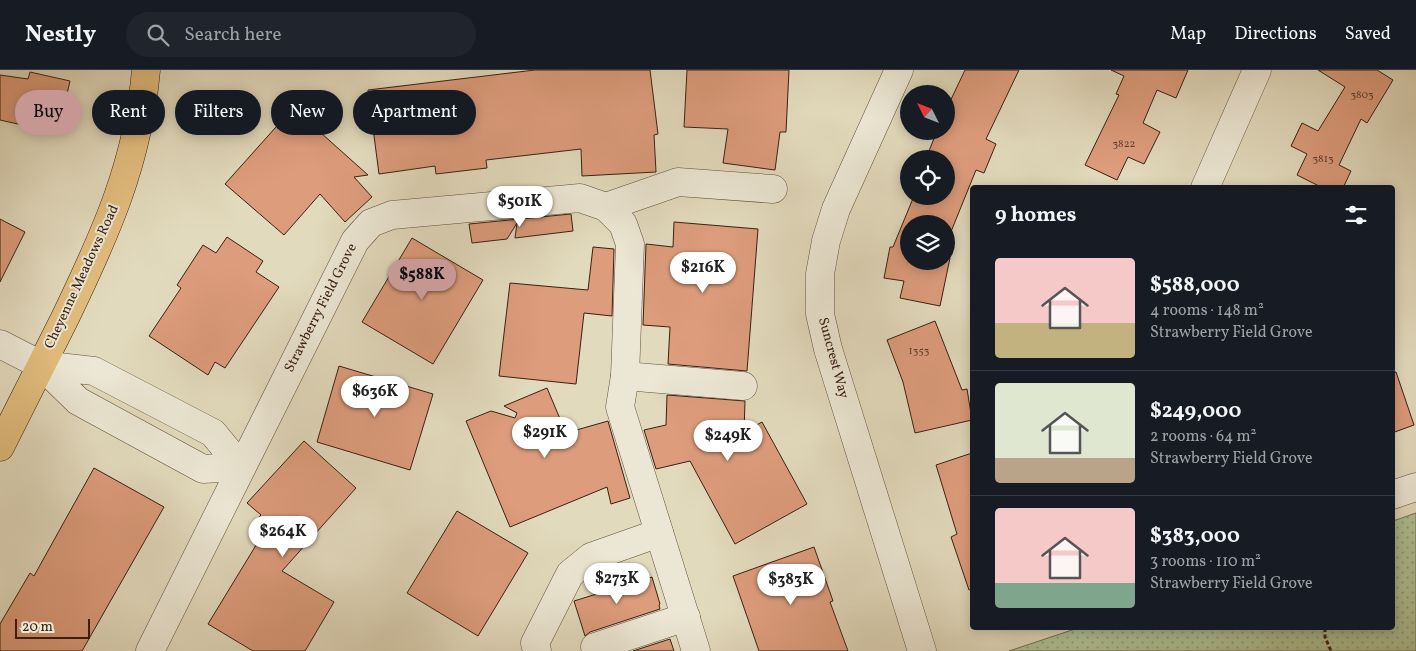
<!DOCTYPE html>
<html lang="en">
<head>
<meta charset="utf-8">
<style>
	body { margin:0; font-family:Vollkorn,serif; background:#20242c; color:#f1f3f6; height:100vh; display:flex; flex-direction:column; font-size:19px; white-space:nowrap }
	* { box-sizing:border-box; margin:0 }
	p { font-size:16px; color:#9ea1a6 }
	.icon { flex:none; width:28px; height:28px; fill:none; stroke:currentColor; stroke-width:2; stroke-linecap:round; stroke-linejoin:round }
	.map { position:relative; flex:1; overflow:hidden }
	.details { position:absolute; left:970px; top:115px; width:425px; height:445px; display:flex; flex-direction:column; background:#171b24; border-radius:5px; box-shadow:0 2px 12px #0003 }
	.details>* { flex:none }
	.banner { position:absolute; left:15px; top:20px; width:475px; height:45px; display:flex; gap:10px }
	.needle { width:32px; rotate:312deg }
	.buttons { position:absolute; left:900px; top:15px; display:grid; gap:10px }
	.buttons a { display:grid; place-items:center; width:55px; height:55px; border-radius:50%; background:#171b24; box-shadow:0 2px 12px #0003; font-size:25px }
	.scale { position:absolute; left:15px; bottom:12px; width:75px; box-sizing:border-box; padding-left:5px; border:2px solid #392011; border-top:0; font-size:14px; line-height:18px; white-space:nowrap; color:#392011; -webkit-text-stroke:4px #ece7d4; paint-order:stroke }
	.price { position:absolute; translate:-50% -42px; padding:0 11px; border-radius:18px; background:#fff; color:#222; font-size:16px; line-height:32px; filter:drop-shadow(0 1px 2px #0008) }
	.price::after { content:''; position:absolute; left:50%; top:30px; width:15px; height:11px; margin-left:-8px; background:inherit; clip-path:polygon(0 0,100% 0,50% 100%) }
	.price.active { background:#c59692; color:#111 }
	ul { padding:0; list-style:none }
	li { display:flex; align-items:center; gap:15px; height:125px; padding:0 25px }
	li+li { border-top:1px solid #363941 }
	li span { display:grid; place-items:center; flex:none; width:140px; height:100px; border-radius:5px; color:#555 }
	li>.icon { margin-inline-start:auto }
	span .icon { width:60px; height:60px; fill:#fffc; stroke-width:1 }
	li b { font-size:21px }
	h2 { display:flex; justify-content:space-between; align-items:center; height:60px; padding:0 25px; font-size:21px }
	.pill { padding:0 18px; border-radius:22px; background:#171b24; box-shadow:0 2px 12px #0003; font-size:18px; line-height:45px }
	.pill.active { background:#c59692; color:#111 }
	header { display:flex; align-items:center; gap:30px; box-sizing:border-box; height:70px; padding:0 25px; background:#171b24; border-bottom:1px solid #363941 }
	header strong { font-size:24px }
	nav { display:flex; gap:28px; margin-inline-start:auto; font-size:18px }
	.search { width:350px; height:45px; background:#20242c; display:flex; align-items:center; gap:12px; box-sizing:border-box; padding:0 18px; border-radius:28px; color:#9ea1a6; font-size:19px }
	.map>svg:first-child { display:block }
	.park { fill:url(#park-dots); stroke:#747053 }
	.building { fill:#dd9c7c; stroke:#392011 }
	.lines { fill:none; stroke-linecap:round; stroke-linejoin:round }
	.minor-casing { stroke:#634e3c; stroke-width:29 }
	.major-casing { stroke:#392011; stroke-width:29 }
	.path { stroke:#392011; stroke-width:3; stroke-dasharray:4 2.5; stroke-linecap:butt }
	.minor { stroke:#ece7d4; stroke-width:28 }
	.major { stroke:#e1bd7e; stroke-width:28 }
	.labels { text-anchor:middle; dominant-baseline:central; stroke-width:4; stroke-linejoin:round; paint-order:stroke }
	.number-label { font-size:11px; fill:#623f2c }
	.street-label { font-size:14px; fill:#392011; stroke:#ece7d4 }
</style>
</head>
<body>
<header>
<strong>Nestly</strong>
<div class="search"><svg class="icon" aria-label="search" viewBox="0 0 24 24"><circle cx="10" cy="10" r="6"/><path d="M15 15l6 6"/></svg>Search here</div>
<nav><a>Map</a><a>Directions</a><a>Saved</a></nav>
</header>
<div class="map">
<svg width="1416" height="581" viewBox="0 0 1416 581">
	<defs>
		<pattern id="park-dots" width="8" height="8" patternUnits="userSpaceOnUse" patternTransform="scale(1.25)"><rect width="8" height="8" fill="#aec195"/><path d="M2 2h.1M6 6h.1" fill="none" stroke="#8f9c78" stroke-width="1.8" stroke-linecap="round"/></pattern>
	</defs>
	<rect width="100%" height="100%" fill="#e2dabd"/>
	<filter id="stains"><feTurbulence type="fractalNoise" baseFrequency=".004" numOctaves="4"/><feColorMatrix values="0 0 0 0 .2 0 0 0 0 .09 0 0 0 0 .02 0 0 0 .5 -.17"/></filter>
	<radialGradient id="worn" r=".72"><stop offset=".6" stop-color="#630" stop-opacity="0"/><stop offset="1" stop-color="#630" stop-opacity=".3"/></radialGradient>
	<!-- park -->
	<polygon class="park" points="1416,443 1416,581 1009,581 1078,558 1392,558 1393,451"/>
	<!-- building -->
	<g class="building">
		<polygon points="535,0 650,0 658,64 654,65 656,102 582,106 581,79 486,90 487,98 436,104 435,96 379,104 368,20"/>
		<polygon points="687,0 789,0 786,62 780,62 775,100 723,93 728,59 684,57"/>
		<polygon points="965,0 1019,0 986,69 996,74 984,103 976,100 946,174 946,154 909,154 909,191 946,191 946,187 950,188 940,236 900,228 904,211 884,208 890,177 893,177 914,126 946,126 946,88 929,81 937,61 946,61 946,40"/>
		<polygon points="1111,0 1188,0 1176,28 1157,20 1143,53 1160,62 1144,94 1128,87 1117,110 1085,95 1119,25 1116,24 1124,6"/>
		<polygon points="1318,0 1377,0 1393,10 1367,53 1361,49 1339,95 1351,101 1343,118 1323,118 1297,105 1307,84 1291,76 1302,53 1318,61 1345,17"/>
		<polygon points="30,2 70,11 58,63 0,50 0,5 28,9"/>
		<polygon points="293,38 368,105 354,107 372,127 345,152 320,124 284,165 225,114"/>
		<polygon points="571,144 573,161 515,168 517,153 507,169 472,173 469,154"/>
		<polygon points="0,149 25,162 0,212"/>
		<polygon points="674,152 758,159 747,301 668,294 670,257 643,255 646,174 673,177"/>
		<polygon points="227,167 263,191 256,202 279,217 225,298 215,292 208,305 149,266 181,218 177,215 203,175 216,183"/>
		<polygon points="412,168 483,210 433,294 362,252"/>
		<polygon points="593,177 614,179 612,246 584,243 576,314 499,306 510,213 588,220"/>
		<polygon points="935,251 962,320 967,319 972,350 915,363 903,312 887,270"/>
		<polygon points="339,296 433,324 410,400 317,372"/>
		<polygon points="1396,302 1414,355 1392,363 1392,303"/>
		<polygon points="547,318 566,363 608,351 630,428 611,434 607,417 510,457 466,351 491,341 515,348 517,343 504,336"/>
		<polygon points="667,325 745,331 744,362 762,352 807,434 735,474 690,391 656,399 644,360 666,355"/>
		<polygon points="304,371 356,418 282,501 334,532 305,581 253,581 208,554 261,467 250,457 261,445 247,433"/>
		<polygon points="972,383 972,519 969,520 951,467 957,464 936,395"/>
		<polygon points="94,398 164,437 82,581 0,581 0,554 30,503 34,506"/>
		<polygon points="457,441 528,483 478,566 407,523"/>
		<polygon points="814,477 833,531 830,532 848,581 759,581 733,506"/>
		<polygon points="652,507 660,534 659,535 660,539 590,562 585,566 574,531"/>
		<polygon points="670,569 674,581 633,581"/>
	</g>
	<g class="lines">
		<defs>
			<g id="minor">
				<polyline points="899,0 836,139 826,171 820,204 820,244 828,279 922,581"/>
				<polyline points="1205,118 1257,0"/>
				<polyline points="606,137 678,112 773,119"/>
				<polyline points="0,274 41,295 78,331 203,399 241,397 213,363 94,301 41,295"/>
				<polyline points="625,306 743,316"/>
				<polyline points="1392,425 1416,417"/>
				<polyline points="595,577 686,547"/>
				<polyline points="150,581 355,171 371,153 392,145 580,128 606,137 623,154 630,174 625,306 620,337 696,581"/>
				<polyline points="537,581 535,573 570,504 591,487 659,463"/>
			</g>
			<path id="major" d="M 0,377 C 22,334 43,291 65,248 C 105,165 138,93 146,0"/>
		</defs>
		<!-- minor casing -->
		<use href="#minor" class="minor-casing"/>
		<!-- major casing -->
		<use href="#major" class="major-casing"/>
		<!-- path -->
		<polyline class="path" points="1325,558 1325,567 1331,581"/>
		<!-- minor -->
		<use href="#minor" class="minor"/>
		<!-- major -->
		<use href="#major" class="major"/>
	</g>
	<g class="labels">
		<!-- number labels -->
		<g class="number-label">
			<text x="1362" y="25">3803</text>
			<text x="1124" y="74">3822</text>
			<text x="1323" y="89">3813</text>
			<text x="919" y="281">1353</text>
		</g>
		<!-- street labels -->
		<g class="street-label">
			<text transform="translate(82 207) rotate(-65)">Cheyenne Meadows Road</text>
			<text transform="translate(321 238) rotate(-63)">Strawberry Field Grove</text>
			<text transform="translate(833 288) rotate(75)">Suncrest Way</text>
		</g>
	</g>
	<rect width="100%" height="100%" filter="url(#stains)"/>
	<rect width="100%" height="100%" fill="url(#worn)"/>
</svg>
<div class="buttons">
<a><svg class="needle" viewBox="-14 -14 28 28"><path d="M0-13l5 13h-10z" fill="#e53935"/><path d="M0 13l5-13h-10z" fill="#9ea1a6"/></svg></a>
<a><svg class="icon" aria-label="locate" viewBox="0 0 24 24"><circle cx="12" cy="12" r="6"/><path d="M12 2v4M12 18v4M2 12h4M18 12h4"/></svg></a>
<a><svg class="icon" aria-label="layers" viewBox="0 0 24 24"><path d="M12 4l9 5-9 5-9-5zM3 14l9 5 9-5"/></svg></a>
</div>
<div class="scale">20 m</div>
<b class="price" style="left:520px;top:158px">$501K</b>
<b class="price" style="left:703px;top:224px">$216K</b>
<b class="price active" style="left:422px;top:231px">$588K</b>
<b class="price" style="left:375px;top:348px">$636K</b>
<b class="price" style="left:545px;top:389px">$291K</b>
<b class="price" style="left:728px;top:392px">$249K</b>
<b class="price" style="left:283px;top:488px">$264K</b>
<b class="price" style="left:617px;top:535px">$273K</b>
<b class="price" style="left:791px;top:536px">$383K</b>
<div class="banner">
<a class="pill active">Buy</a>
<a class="pill">Rent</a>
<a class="pill">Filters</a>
<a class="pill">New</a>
<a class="pill">Apartment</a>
</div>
<section class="details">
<h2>9 homes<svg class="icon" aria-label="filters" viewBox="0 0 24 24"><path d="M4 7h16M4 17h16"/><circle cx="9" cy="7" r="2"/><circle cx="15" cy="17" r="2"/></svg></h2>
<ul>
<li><span style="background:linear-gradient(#f6c9c9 65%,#c2b280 0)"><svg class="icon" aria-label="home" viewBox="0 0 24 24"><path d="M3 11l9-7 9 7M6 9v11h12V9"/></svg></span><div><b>$588,000</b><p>4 rooms · 148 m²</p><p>Strawberry Field Grove</p></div></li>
<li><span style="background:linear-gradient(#dfe7d0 75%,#b9a48a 0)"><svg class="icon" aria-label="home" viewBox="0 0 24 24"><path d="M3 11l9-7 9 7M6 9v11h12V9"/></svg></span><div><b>$249,000</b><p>2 rooms · 64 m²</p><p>Strawberry Field Grove</p></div></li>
<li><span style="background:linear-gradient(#f6c9c9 75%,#7fa58c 0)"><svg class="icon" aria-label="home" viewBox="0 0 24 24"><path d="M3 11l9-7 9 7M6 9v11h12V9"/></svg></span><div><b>$383,000</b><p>3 rooms · 110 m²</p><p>Strawberry Field Grove</p></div></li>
</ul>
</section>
</div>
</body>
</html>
